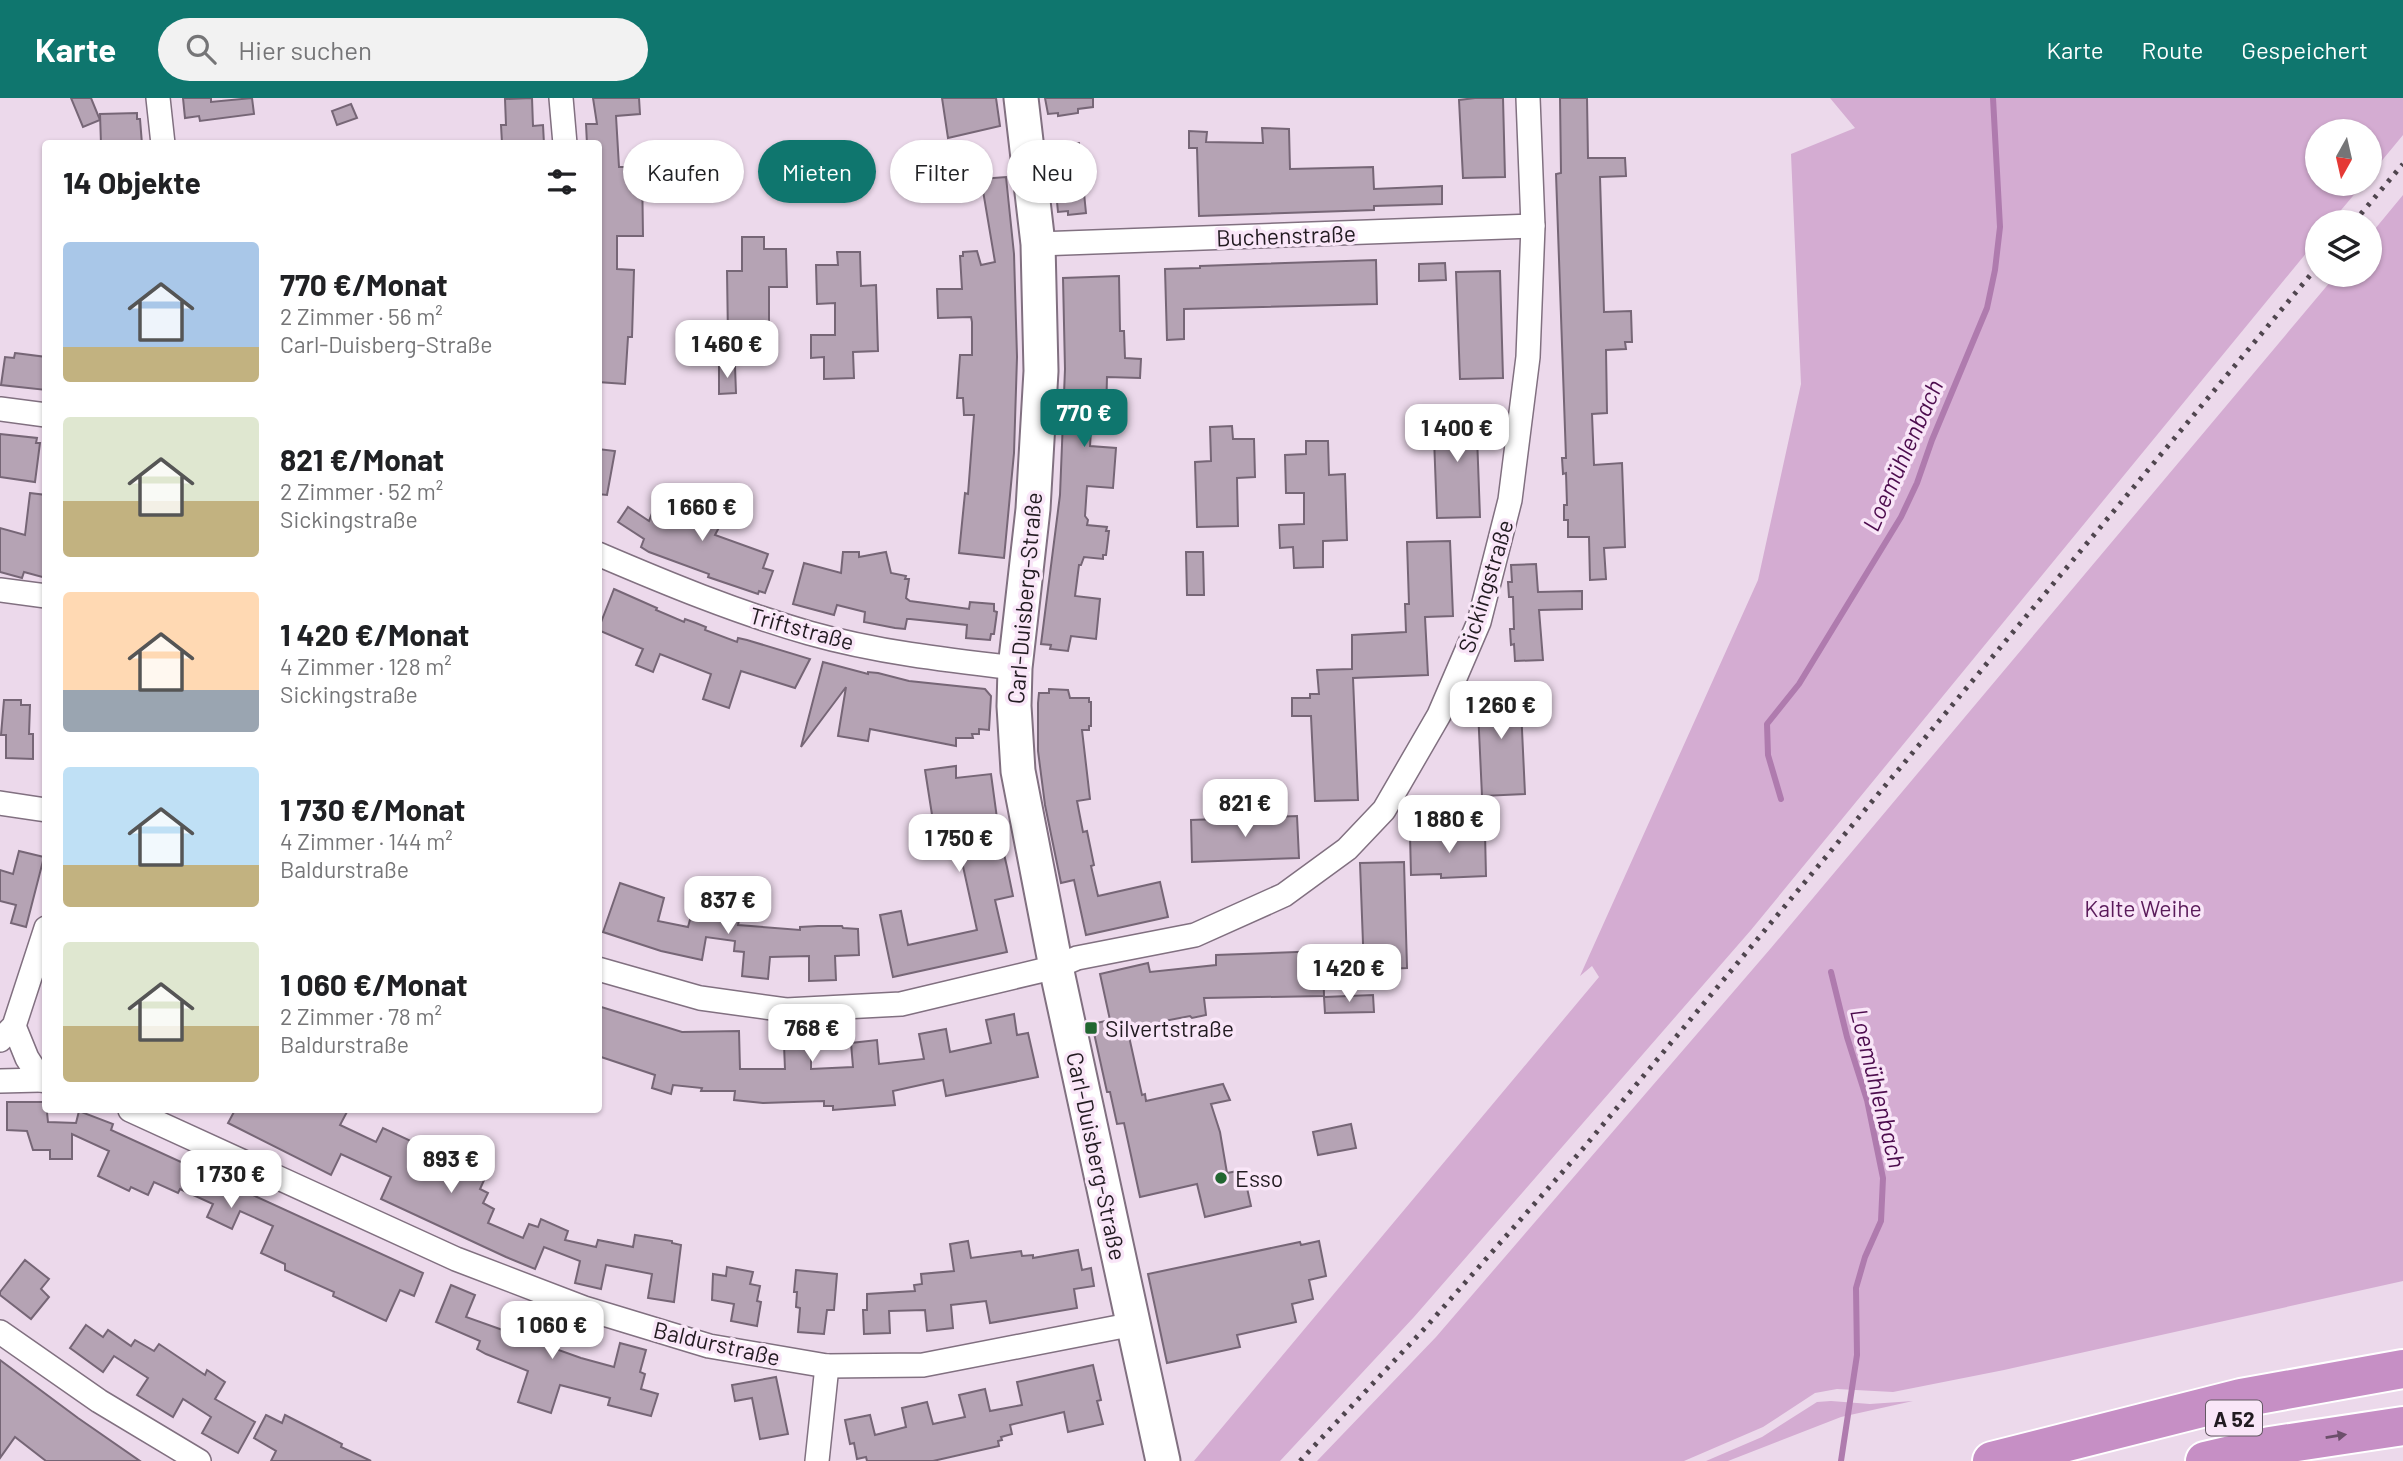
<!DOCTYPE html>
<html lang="de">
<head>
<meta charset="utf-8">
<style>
	body { margin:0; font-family:Barlow,sans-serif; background:#f2f2f2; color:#202124; height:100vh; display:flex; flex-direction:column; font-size:26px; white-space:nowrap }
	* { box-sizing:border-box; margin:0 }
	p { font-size:23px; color:#757577 }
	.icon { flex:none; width:38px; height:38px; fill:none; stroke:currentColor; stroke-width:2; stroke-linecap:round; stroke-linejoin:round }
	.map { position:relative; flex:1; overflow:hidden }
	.sheet { position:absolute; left:42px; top:42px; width:560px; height:973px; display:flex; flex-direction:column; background:#fff; border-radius:7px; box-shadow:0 2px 5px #0004 }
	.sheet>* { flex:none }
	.guide { position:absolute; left:623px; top:42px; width:665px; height:63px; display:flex; gap:14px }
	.needle { width:46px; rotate:188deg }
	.buttons { position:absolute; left:2305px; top:21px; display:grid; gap:14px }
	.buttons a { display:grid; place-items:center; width:77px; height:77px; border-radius:50%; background:#fff; box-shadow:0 2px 5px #0004; font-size:35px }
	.price { position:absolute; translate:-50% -60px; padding:0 16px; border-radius:14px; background:#fff; color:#222; font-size:23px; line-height:46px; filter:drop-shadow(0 2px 4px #0008) }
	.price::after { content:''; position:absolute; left:50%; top:42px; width:21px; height:16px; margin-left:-10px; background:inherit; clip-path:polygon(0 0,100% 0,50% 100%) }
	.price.active { background:#0f766e; color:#fff }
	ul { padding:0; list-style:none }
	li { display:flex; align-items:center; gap:21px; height:175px; padding:0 21px }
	li span { display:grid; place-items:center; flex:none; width:196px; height:140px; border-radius:7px; color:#555 }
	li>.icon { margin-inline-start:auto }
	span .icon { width:84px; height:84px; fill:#fffc; stroke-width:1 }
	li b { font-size:30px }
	h2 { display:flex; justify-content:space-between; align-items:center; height:84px; padding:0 21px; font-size:30px }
	.pill { padding:0 24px; border-radius:32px; background:#fff; box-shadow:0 2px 5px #0004; font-size:24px; line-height:63px }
	.pill.active { background:#0f766e; color:#fff }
	header { display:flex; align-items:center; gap:42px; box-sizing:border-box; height:98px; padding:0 35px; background:#0f766e; color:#fff }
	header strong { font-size:33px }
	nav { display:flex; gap:38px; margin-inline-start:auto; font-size:24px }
	.search { width:490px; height:63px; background:#f2f2f2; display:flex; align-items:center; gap:18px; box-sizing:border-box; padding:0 24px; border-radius:38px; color:#757577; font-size:26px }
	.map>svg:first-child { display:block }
	.green { fill:#d4acd2 }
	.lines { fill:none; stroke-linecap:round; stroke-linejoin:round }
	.stream { stroke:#af7bae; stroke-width:6 }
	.building { fill:#b5a3b4; stroke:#766676; stroke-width:2 }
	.minor-casing { stroke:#817080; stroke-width:26 }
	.secondary-casing { stroke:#817080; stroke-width:37 }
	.motorway-casing { stroke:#fff; stroke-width:42 }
	.minor { stroke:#fff; stroke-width:23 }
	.secondary { stroke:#fff; stroke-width:33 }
	.motorway { stroke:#c68fc5; stroke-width:38 }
	.rail { stroke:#4f454e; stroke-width:5; stroke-dasharray:3.5 7; stroke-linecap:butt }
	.oneway { fill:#6c4f6b }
	.poi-dot { fill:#226631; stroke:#f9e6f8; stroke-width:2.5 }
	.labels { text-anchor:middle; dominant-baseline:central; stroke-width:7; stroke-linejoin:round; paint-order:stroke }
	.shield { fill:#f9e6f8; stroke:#625862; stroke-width:2 }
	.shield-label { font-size:21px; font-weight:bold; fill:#221b21 }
	.street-label { font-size:23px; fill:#221b21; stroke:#f9e6f8 }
	.park-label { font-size:23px; fill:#5a1b5a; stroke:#f9e6f8 }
	.poi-label { font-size:23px; fill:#221b21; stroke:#f9e6f8; text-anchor:start }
	.water-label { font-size:24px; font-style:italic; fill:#4c0b4d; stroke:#f9e6f8 }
</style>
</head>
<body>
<header>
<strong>Karte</strong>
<div class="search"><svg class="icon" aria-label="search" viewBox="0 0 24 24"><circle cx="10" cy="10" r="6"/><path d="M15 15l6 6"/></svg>Hier suchen</div>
<nav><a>Karte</a><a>Route</a><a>Gespeichert</a></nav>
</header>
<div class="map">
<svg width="2403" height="1363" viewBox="0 0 2403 1363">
	<rect width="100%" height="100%" fill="#ecd9eb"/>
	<!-- green -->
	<g class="green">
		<polygon points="1830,0 2403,0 2403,37 2370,77 2370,33 2317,33 2317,86 2363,86 2331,124 2317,124 2317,142 1751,832 1414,1219 1280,1363 1194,1363 1599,879 1592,868 1580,878 1758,482 1801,286 1791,56 1855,30"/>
		<polygon points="2403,97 2403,1183 2004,1272 1893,1294 1837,1291 1815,1295 1763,1329 1684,1363 1317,1363 1436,1239 1771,850 2336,177 2370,177 2370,137"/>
		<polygon points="1831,1303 1870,1306 1913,1303 1841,1319 1728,1363 1706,1363 1762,1339 1817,1304"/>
	</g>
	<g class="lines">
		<!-- stream -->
		<g class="stream">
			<polyline points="1781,701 1768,657 1767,626 1799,586 1901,419 1917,385 1932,342 1987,210 1995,172 2000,129 1993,0"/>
			<polyline points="1831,874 1847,939 1867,1002 1883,1080 1881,1123 1865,1159 1856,1190 1857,1257 1841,1363"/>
		</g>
	</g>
	<!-- building -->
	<g class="building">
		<polygon points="71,0 91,0 100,22 83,29"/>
		<polygon points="183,0 211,0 211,4 252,0 254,16 200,23 199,18 185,20"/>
		<polygon points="532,0 533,28 543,27 544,46 502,45 501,27 506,27 505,1"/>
		<polygon points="593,0 639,0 640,16 616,18 619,69 642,69 643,138 617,138 617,171 634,172 632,239 628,239 625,286 598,284 598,46 587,46 586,26 597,26"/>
		<polygon points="942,0 996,0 1000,28 948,40"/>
		<polygon points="1045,0 1093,0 1093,9 1078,11 1078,15 1058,18 1058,15 1048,16"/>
		<polygon points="1475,0 1503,0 1505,79 1463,80 1459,2"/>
		<polygon points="1560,0 1587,0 1588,60 1625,60 1626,78 1600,79 1604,214 1631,213 1632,244 1625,244 1626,251 1606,252 1607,315 1592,316 1594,367 1622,365 1625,449 1604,450 1606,481 1590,482 1589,439 1568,439 1568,422 1564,422 1564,407 1567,407 1566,375 1563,376 1562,360 1566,360 1556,76 1561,75"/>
		<polygon points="351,6 357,20 337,27 332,13"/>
		<polygon points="137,15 137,21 140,21 142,46 101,46 100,16"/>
		<polygon points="1262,30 1289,31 1290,71 1373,69 1374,91 1442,88 1442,106 1374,108 1374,112 1199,118 1197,50 1189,50 1189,33 1207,34 1206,44 1263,45"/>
		<polygon points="1079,45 1086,115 1068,117 1068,113 1058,114 1052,52 1061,51 1061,47"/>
		<polygon points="1006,79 1014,156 1017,259 1014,355 1004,460 959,455 965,395 968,396 974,317 964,317 963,300 957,300 960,257 972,257 972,224 971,219 938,220 937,191 962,191 960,158 963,158 963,154 977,153 981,167 995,164 981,81"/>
		<polygon points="742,139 764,139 764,151 786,151 787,189 769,189 769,238 728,239 727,173 742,173"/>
		<polygon points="837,154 860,154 861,188 876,187 878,253 853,254 854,280 824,281 824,259 811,260 811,237 835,237 835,205 817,206 816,167 838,167"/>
		<polygon points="1376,162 1377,206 1184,211 1184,241 1167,242 1165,171 1200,170 1200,168"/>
		<polygon points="1445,165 1446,182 1419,183 1419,166"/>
		<polygon points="1500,173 1503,280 1460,281 1456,174"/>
		<polygon points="1119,178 1120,233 1124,233 1125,260 1141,261 1140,280 1107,279 1106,317 1092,317 1090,348 1116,350 1113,390 1087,388 1085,418 1088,422 1087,427 1107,429 1106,433 1109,433 1106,457 1103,457 1103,461 1084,459 1081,467 1079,467 1075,498 1100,501 1096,541 1071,538 1068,553 1050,551 1051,547 1041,546 1060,397 1065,271 1063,180"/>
		<polygon points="15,255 46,259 46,292 1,287 5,259 14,260"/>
		<polygon points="735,268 736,295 719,296 719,269"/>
		<polygon points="1476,311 1480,419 1437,420 1433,313"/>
		<polygon points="1232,328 1233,341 1254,341 1255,379 1237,380 1238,428 1197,429 1195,364 1211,363 1210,329"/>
		<polygon points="0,336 37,340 36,345 40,345 35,384 0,379"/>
		<polygon points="1306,343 1328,343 1329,377 1345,376 1347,442 1323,443 1323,469 1294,470 1293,449 1280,450 1279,427 1304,426 1304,395 1286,395 1285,357 1306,356"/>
		<polygon points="598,351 615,353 607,397 598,396"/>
		<polygon points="701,390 731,407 715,437 768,456 763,470 773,473 765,495 759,493 758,496 708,479 709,476 649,454 641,449 644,441 618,424 628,409 649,423 654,410 682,422"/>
		<polygon points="30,395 46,397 46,480 24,474 22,480 0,474 0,430 25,437"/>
		<polygon points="1450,443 1453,518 1425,519 1428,577 1353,580 1358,702 1315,703 1311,618 1292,618 1292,600 1310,600 1310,596 1319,596 1317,572 1352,571 1352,537 1406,534 1405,506 1409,506 1407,444"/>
		<polygon points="843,454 859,454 859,459 886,454 891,475 906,478 905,481 909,481 906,500 910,503 969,511 970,504 994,506 994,513 997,514 994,536 991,536 990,542 966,540 967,527 910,521 907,521 905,531 895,530 864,524 865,514 837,507 834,517 793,506 804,465 841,475"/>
		<polygon points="1186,454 1203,454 1204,497 1187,497"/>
		<polygon points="1536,466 1538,494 1582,493 1582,511 1539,512 1543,562 1515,563 1514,546 1511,547 1510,531 1514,531 1513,499 1509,499 1508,484 1512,484 1511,467"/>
		<polygon points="614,491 657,510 656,512 684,524 685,521 696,525 706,529 705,532 737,544 738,540 747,542 810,561 795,590 741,573 729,610 703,601 711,576 660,556 653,574 636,567 643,551 598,532"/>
		<polygon points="823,564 868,576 868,574 878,575 909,583 985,591 991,598 989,632 979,631 979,636 972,636 973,640 956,640 956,648 870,631 868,643 838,638 846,589 801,649"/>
		<polygon points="1520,589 1525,696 1482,698 1477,590"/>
		<polygon points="1049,591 1068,592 1070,600 1089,600 1089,604 1091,604 1091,628 1089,628 1089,632 1082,632 1090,701 1077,703 1083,734 1087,733 1094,767 1091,768 1098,798 1160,784 1168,819 1086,837 1074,782 1061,785 1045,707 1038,653 1038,605 1039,595 1049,595"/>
		<polygon points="4,602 21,602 21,607 30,607 29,636 33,636 33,661 6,660 6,637 1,637"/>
		<polygon points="956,668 956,680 991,676 1002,757 1004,756 1007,769 1013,798 995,802 1007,854 893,879 880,817 901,813 908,847 977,832 959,750 929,754 925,724 933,723 925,672"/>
		<polygon points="1297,718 1299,760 1192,764 1191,722"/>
		<polygon points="1485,735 1486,778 1441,780 1441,776 1411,777 1410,737"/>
		<polygon points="19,753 44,759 26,829 11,825 16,807 0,803 0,772 13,776"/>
		<polygon points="1404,764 1407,870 1364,872 1360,765"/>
		<polygon points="620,785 664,800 658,823 688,829 691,818 713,822 714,813 740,818 738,827 800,832 800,829 818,828 842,828 843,830 858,831 859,857 835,858 836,882 809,883 809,858 770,859 768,881 742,878 744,854 734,853 735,843 706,839 702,862 661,853 603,834"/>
		<polygon points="1323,853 1324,898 1204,900 1206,917 1192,920 1190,918 1159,924 1159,927 1128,934 1142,997 1145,996 1146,1003 1223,986 1230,1002 1211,1006 1220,1034 1227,1075 1243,1072 1251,1108 1205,1119 1197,1086 1140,1099 1124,1025 1117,1026 1110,994 1107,994 1092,926 1110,922 1100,876 1148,865 1150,874 1216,867 1216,857"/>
		<polygon points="1373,897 1374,914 1325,915 1324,899"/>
		<polygon points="598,908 682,934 739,933 740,971 785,971 784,947 811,947 811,971 853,969 851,945 877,942 879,966 924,961 919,936 946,931 950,954 991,945 986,922 1014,916 1017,937 1028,935 1038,979 946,998 943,982 893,993 895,1007 833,1012 833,1008 824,1008 824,1003 763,1005 734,1002 735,993 701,993 702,990 673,987 671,996 652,990 655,977 598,958"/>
		<polygon points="7,1004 46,1004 48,1024 76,1025 79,1013 113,1026 111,1032 423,1175 414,1198 400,1192 386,1223 333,1198 334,1194 285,1172 285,1166 261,1155 273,1128 240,1113 232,1131 207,1119 213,1106 180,1091 178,1095 154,1084 148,1097 131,1089 129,1093 98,1078 109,1053 72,1036 72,1061 50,1061 50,1052 33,1052 27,1033 7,1032"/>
		<polygon points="235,1012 348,1012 340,1027 376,1044 383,1030 486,1078 480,1091 488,1095 483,1105 494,1111 488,1125 523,1140 529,1126 538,1129 541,1121 568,1133 565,1142 596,1149 598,1142 633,1149 635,1137 672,1143 672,1145 681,1147 674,1204 648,1200 652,1176 606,1167 601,1191 575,1185 580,1163 544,1149 535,1171 506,1159 381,1101 391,1079 341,1056 331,1077 228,1025"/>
		<polygon points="1351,1026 1356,1050 1318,1057 1313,1034"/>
		<polygon points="968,1143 971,1160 1021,1153 1022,1158 1033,1157 1033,1160 1078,1152 1082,1172 1091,1170 1094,1188 1074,1191 1077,1210 990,1225 986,1203 951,1207 953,1230 927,1233 925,1212 889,1213 890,1235 864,1236 863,1212 867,1212 867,1196 915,1193 914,1187 922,1186 921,1176 954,1173 950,1146"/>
		<polygon points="1319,1143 1326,1178 1309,1182 1313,1201 1292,1206 1296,1224 1237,1237 1240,1249 1167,1265 1148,1176 1300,1144 1301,1147"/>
		<polygon points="25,1162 49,1181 41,1191 49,1199 31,1221 0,1197 0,1194"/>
		<polygon points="727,1169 753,1174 750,1186 760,1188 757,1203 761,1204 757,1228 731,1223 734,1206 712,1202 713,1176 726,1178"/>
		<polygon points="796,1172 837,1176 834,1212 827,1212 824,1236 798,1234 800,1210 796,1209 797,1194 794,1194"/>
		<polygon points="451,1187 475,1197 466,1219 525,1240 532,1218 557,1226 550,1249 581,1260 614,1269 620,1245 646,1252 640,1274 645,1276 641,1291 658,1296 651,1318 608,1307 610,1300 560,1287 551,1315 518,1304 528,1273 486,1256 477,1251 480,1243 436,1224"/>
		<polygon points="86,1227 103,1239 108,1232 131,1248 135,1242 154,1253 159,1246 205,1277 207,1272 225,1284 215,1301 255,1324 238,1355 202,1335 211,1319 183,1301 173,1319 137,1297 148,1280 114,1258 103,1274 70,1250"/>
		<polygon points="0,1262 78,1320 140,1363 46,1363 15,1339 0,1360"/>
		<polygon points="1093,1267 1101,1302 1097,1303 1103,1326 1068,1334 1064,1314 1010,1327 1012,1336 1001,1339 1002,1342 998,1343 999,1348 933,1363 867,1363 866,1359 857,1361 854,1345 850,1346 845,1322 870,1317 875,1337 906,1329 902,1310 927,1304 933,1326 965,1319 959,1297 985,1291 990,1313 1022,1307 1017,1284"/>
		<polygon points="776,1279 788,1336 760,1341 752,1300 735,1303 732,1287"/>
		<polygon points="266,1317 282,1325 285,1317 342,1346 341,1349 371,1363 271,1363 276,1353 254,1340"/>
	</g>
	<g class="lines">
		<defs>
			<g id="minor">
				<polyline points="158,0 163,46"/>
				<polyline points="561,0 565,46"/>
				<polyline points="1038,146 1533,128"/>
				<polyline points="0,311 46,317"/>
				<path d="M 598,456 C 668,486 736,514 809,535 C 876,554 946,562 1015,570"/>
				<polyline points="0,492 46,498"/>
				<polyline points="0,705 46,712"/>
				<polyline points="598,871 700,900 786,912 901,906 1056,869 1077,860 1195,837 1284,797 1347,751 1384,712 1439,617 1479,524 1510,402 1528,259 1533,128 1528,0"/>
				<polyline points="14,928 27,960 41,982 46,983"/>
				<polyline points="0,942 14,928 46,830"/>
				<polyline points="0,983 41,982"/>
				<polyline points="130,1012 456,1161 584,1210 709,1248 827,1268 923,1267 1134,1226"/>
				<polyline points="0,1234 99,1303 199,1363"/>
				<polyline points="817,1363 827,1268"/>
			</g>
			<polyline id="secondary" points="1021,0 1038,146 1041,273 1033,411 1015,570 1014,608 1018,673 1056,869 1163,1363"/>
			<g id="motorway">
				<polyline points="1992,1363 2241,1300 2403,1271"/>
				<polyline points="2205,1363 2270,1348 2403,1328"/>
			</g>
		</defs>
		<!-- minor casing -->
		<use href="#minor" class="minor-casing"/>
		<!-- secondary casing -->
		<use href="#secondary" class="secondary-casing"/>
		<!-- motorway casing -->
		<use href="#motorway" class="motorway-casing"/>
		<!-- minor -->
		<use href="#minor" class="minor"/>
		<!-- secondary -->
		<use href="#secondary" class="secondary"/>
		<!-- motorway -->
		<use href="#motorway" class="motorway"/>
		<!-- rail -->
		<g class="rail">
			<polyline points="2354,124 2403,66"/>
			<polyline points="1300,1363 1426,1229 1581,1053 2317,169"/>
		</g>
	</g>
	<!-- one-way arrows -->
	<defs><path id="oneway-solid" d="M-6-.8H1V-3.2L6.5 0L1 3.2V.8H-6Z" transform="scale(1.75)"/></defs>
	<use class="oneway" href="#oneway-solid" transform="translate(2336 1338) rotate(-9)"/>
	<!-- markers -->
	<g class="poi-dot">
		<rect x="1084" y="923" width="14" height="14" rx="3.5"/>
		<circle cx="1221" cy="1080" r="7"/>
	</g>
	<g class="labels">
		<!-- shield labels -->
		<rect class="shield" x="2206" y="1302.5" width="56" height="35" rx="5"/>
		<g class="shield-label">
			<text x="2234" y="1320">A 52</text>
		</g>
		<!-- street labels -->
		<g class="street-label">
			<text transform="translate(1286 137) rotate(-2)">Buchenstraße</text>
			<text transform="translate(1485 488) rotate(-73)">Sickingstraße</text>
			<text transform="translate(1024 500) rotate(-85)">Carl-Duisberg-Straße</text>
			<text transform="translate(802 530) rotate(15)">Triftstraße</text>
			<text transform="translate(1097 1058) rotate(78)">Carl-Duisberg-Straße</text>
			<text transform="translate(717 1245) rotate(13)">Baldurstraße</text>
		</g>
		<!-- park labels -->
		<g class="park-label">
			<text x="2143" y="810">Kalte Weihe</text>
		</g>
		<!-- poi labels -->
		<g class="poi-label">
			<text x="1105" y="930">Silvertstraße</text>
			<text x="1235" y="1080">Esso</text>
		</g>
		<!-- water labels -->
		<g class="water-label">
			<text transform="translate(1902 357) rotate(-66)">Loemühlenbach</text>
			<text transform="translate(1879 990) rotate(76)">Loemühlenbach</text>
		</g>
	</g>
</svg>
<div class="buttons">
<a><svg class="needle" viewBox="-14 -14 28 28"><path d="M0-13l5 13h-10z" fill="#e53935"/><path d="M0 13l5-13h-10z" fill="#757577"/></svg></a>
<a><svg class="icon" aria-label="layers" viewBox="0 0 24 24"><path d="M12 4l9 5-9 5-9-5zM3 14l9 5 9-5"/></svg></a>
</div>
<b class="price" style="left:727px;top:282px">1 460 €</b>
<b class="price active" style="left:1084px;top:351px">770 €</b>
<b class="price" style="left:1457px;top:366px">1 400 €</b>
<b class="price" style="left:702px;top:445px">1 660 €</b>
<b class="price" style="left:1501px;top:643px">1 260 €</b>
<b class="price" style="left:1245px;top:741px">821 €</b>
<b class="price" style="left:1449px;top:757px">1 880 €</b>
<b class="price" style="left:959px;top:776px">1 750 €</b>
<b class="price" style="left:728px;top:838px">837 €</b>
<b class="price" style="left:1349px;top:906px">1 420 €</b>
<b class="price" style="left:812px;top:966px">768 €</b>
<b class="price" style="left:451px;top:1097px">893 €</b>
<b class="price" style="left:231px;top:1112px">1 730 €</b>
<b class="price" style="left:552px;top:1263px">1 060 €</b>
<div class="guide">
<a class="pill">Kaufen</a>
<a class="pill active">Mieten</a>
<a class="pill">Filter</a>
<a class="pill">Neu</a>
</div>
<section class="sheet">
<h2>14 Objekte<svg class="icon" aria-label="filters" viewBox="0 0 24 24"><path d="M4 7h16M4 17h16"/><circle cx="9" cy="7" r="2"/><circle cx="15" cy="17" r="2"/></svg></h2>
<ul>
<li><span style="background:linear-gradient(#a9c7e8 75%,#c2b280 0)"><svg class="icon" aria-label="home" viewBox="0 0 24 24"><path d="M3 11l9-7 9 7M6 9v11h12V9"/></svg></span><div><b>770 €/Monat</b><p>2 Zimmer · 56 m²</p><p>Carl-Duisberg-Straße</p></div></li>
<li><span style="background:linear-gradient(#dfe7d0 60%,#c2b280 0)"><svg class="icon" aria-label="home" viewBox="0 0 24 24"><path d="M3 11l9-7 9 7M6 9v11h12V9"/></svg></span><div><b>821 €/Monat</b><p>2 Zimmer · 52 m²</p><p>Sickingstraße</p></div></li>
<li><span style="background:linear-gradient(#ffd9b3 70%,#9aa5b1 0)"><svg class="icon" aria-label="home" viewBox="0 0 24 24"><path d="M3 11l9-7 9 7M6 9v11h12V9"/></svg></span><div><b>1 420 €/Monat</b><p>4 Zimmer · 128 m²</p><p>Sickingstraße</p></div></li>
<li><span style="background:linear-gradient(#bfe0f5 70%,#c2b280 0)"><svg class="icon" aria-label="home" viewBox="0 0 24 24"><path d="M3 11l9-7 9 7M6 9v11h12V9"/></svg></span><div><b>1 730 €/Monat</b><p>4 Zimmer · 144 m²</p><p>Baldurstraße</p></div></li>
<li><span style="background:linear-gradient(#dfe7d0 60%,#c2b280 0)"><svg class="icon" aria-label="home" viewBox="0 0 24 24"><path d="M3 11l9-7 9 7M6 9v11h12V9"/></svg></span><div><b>1 060 €/Monat</b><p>2 Zimmer · 78 m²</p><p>Baldurstraße</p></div></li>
</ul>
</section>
</div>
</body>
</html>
